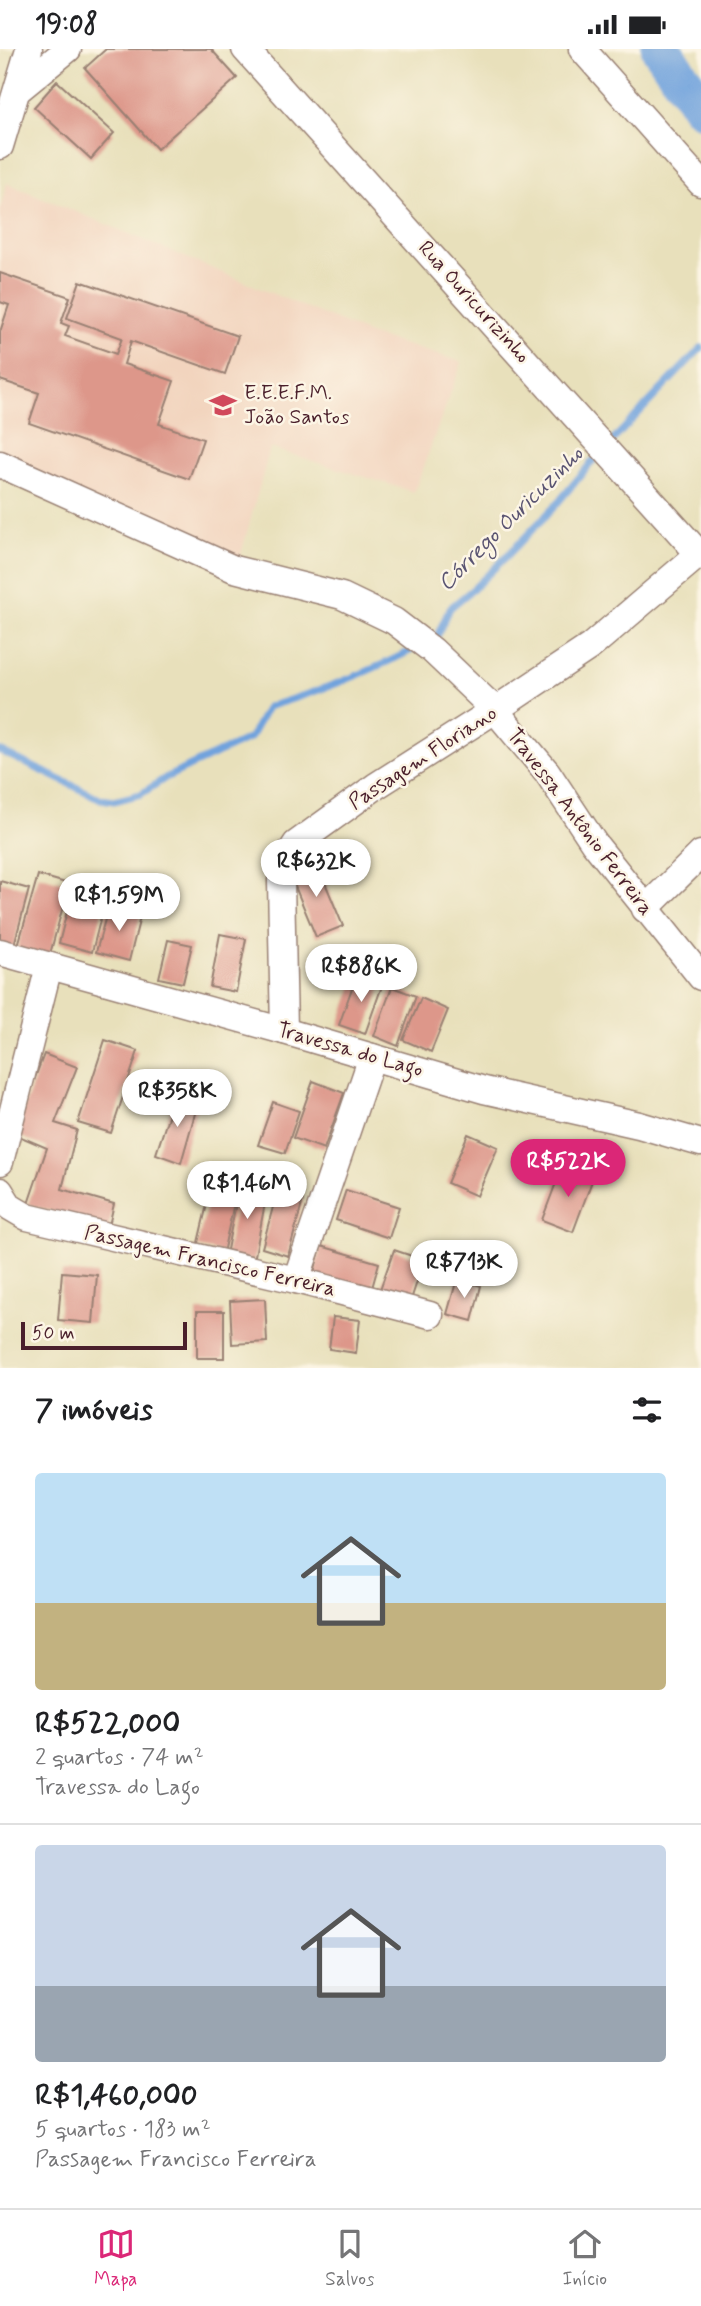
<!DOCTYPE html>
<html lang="pt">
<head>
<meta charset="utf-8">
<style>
	body { margin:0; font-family:Mynerve,sans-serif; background:#f6f6f6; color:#202124; height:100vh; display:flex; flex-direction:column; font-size:26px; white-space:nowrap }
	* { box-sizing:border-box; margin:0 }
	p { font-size:23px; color:#757577 }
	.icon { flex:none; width:38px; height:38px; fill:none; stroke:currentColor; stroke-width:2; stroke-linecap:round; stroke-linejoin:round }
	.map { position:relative; height:1319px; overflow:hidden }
	.drawer { display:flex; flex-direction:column; background:#fff; flex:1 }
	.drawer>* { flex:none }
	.scale { position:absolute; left:21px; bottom:18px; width:166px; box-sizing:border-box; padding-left:7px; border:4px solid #4a1f2b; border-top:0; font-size:19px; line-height:24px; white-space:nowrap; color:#4a1f2b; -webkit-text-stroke:5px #fcf5e5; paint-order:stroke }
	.price { position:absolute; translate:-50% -60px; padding:0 16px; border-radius:24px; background:#fff; color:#222; font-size:23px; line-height:46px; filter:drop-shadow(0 2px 4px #0008) }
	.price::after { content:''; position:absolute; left:50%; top:42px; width:21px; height:16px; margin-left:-10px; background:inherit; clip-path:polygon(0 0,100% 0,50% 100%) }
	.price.active { background:#db2777; color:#fff }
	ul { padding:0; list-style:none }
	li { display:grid; align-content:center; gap:14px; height:371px; padding:0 35px }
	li+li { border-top:2px solid #e0e0e0 }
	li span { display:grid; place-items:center; height:217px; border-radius:7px; color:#555 }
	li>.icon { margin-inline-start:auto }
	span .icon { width:126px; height:126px; fill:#fffc; stroke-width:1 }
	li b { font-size:30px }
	h2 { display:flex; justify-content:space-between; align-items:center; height:84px; padding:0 35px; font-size:30px }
	.status { display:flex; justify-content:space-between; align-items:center; height:49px; padding:0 35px; background:#fff; direction:ltr }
	.status svg { height:19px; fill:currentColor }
	.dock { display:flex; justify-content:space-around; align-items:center; height:98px; border-top:2px solid #e0e0e0; background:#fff; font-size:19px; color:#757577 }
	.dock a { display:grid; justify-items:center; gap:4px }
	.dock .active { color:#db2777 }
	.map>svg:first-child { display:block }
	.built { fill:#f2d4be }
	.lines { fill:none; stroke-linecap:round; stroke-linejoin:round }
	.stream { stroke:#71a3dd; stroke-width:7 }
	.river { stroke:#71a3dd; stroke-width:40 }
	.building { fill:#dd978a }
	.street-casing { stroke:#998073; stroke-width:29 }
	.street { stroke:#fff; stroke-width:26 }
	.labels { text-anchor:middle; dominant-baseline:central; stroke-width:5; stroke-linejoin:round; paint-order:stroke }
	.street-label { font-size:21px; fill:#4a1f2b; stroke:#fcf5e5 }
	.poi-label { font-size:21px; fill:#4a1f2b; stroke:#fcf5e5; text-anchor:start }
	.water-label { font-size:23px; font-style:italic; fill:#5a5472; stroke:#fcf5e5 }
</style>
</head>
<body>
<div class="status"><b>19:08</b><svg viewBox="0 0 49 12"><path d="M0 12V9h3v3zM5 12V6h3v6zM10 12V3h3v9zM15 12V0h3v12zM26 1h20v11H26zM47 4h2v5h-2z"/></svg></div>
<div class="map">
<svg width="701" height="1319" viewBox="0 0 701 1319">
	<rect width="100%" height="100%" fill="#fcf5e5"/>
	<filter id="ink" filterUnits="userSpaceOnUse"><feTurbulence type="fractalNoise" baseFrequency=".0143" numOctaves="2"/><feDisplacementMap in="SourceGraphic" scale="14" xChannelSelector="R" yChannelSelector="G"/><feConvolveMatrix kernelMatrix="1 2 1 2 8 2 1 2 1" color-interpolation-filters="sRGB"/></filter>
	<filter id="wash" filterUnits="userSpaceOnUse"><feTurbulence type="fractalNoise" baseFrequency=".00686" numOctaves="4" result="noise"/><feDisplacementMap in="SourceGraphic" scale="28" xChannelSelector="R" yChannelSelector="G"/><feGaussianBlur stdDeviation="1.57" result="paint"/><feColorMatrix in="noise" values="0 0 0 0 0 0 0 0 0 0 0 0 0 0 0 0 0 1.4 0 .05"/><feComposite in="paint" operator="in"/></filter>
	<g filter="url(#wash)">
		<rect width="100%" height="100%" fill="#e8e0bb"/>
		<!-- built -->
		<polygon class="built" points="7,134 372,286 462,313 414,443 270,399 237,520 0,414 0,160"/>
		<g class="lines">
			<!-- stream -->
			<g class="stream">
				<polyline points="430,592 436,589 450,559 473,540 505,509 555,457 591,414 701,299"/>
				<path d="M 0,702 L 101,750 L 114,752 L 141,745 L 167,728 L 250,689 L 267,658 C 323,641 368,624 420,597"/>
			</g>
			<!-- river -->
			<polyline class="river" points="661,0 701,58"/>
		</g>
		<g id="blocks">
			<!-- building -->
			<g class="building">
				<polygon points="106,0 211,0 237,29 157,100 85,19"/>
				<polygon points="57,32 114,84 91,110 34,58"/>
				<polygon points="0,224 70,248 61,274 69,277 65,287 116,305 122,289 67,269 80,232 238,287 225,325 131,292 124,315 174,332 159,375 203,390 189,430 29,374 39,344 0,331 0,283 9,256 0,253"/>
				<polygon points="316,812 343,877 316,888 289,823"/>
				<polygon points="38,826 69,835 49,909 17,900"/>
				<polygon points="75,831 108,840 92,903 59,894"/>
				<polygon points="0,832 29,840 13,900 0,896"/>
				<polygon points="109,856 141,864 129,912 96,903"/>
				<polygon points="220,885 246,890 236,943 210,938"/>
				<polygon points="168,891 192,896 183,934 159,929"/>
				<polygon points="357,925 383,934 365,985 339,976"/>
				<polygon points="392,938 416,947 398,997 374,987"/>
				<polygon points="421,949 448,961 431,1003 403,991"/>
				<polygon points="105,991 138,1002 111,1084 78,1074"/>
				<polygon points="44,1005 77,1018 55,1074 77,1081 62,1140 114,1155 108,1181 28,1155 47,1099 14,1085"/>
				<polygon points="313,1032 344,1044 324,1100 293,1089"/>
				<polygon points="175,1047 198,1054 181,1114 156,1105"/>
				<polygon points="273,1053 299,1062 285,1104 258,1096"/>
				<polygon points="468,1085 498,1098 477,1147 447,1134"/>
				<polygon points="562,1118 593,1129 573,1183 542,1171"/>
				<polygon points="213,1130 238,1136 223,1204 197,1198"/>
				<polygon points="240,1133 268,1138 254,1212 226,1206"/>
				<polygon points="346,1141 399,1158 389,1189 336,1171"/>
				<polygon points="277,1143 303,1151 288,1207 262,1199"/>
				<polygon points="321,1197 379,1214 370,1246 312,1231"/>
				<polygon points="394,1201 424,1211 409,1257 378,1246"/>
				<polygon points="62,1223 97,1226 93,1274 58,1271"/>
				<polygon points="457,1230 481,1237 472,1272 447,1265"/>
				<polygon points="265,1250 267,1293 232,1295 230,1252"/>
				<rect x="197" y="1262" width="27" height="47"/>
				<polygon points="333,1268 360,1271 356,1304 329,1300"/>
			</g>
		</g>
	</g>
	<g filter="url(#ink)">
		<use href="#blocks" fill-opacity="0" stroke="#998073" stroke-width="2"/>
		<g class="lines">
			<defs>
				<g id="street">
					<polyline points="245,0 701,507"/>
					<polyline points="582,0 701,134"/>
					<polyline points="18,41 68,0"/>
					<polyline points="0,97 29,0"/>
					<polyline points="0,415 234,520 342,547 394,572 432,601 495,661 547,723 594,794 701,928"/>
					<polyline points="645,860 701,805"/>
					<polyline points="0,903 284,982 484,1041 639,1076 701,1094"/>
					<polyline points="284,982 281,832 287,809 296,795 376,737 495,661 591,597 699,505"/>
					<polyline points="0,1113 49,917"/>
					<polyline points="0,1142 10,1158 27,1168 296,1231 430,1266"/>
					<polyline points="296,1231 372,1008"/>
				</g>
			</defs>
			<!-- street casing -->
			<use href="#street" class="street-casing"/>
			<!-- street -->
			<use href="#street" class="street"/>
		</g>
	</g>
	<!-- icons -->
	<defs>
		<symbol id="school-bare" viewBox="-9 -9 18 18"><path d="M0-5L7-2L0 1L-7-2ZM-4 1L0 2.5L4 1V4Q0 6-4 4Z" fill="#d1495b" stroke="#fcf5e5" stroke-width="2.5" paint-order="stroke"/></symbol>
	</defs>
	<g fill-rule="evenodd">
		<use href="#school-bare" x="204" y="337" width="38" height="38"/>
	</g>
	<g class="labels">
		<!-- street labels -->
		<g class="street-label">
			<text transform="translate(474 253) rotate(48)">Rua Ouricurizinho</text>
			<text transform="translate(423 709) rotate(-33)">Passagem Floriano</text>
			<text transform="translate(580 773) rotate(53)">Travessa Antônio Ferreira</text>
			<text transform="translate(350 1001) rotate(16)">Travessa do Lago</text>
			<text transform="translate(210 1212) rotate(13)">Passagem Francisco Ferreira</text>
		</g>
		<!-- poi labels -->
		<g class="poi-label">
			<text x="244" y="344">E.E.E.F.M.<tspan x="244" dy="24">João Santos</tspan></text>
		</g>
		<!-- water labels -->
		<g class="water-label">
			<text transform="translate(511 470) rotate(-45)">Córrego Ouricuzinho</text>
		</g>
	</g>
</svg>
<div class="scale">50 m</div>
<b class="price" style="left:316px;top:850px">R$632K</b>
<b class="price" style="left:119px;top:884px">R$1.59M</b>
<b class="price" style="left:361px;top:955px">R$886K</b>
<b class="price" style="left:177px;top:1080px">R$358K</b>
<b class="price active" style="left:568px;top:1150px">R$522K</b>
<b class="price" style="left:247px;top:1172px">R$1.46M</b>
<b class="price" style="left:464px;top:1251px">R$713K</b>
</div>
<section class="drawer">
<h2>7 imóveis<svg class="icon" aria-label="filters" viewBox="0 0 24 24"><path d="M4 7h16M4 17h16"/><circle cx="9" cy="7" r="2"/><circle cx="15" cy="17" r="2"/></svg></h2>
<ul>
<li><span style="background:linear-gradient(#bfe0f5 60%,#c2b280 0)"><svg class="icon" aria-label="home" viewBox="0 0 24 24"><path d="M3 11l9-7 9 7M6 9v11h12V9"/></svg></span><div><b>R$522,000</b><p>2 quartos · 74 m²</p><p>Travessa do Lago</p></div></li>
<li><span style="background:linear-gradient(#c9d6e8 65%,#9aa5b1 0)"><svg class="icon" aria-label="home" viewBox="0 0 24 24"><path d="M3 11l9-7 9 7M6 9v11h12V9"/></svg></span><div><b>R$1,460,000</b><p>5 quartos · 183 m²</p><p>Passagem Francisco Ferreira</p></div></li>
</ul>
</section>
<nav class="dock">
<a class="active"><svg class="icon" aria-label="map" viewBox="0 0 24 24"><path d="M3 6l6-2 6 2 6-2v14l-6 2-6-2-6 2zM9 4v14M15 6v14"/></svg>Mapa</a>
<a><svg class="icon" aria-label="saved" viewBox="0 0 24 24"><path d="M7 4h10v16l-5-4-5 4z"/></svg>Salvos</a>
<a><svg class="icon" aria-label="home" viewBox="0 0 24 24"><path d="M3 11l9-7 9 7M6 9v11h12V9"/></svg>Início</a>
</nav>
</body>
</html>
